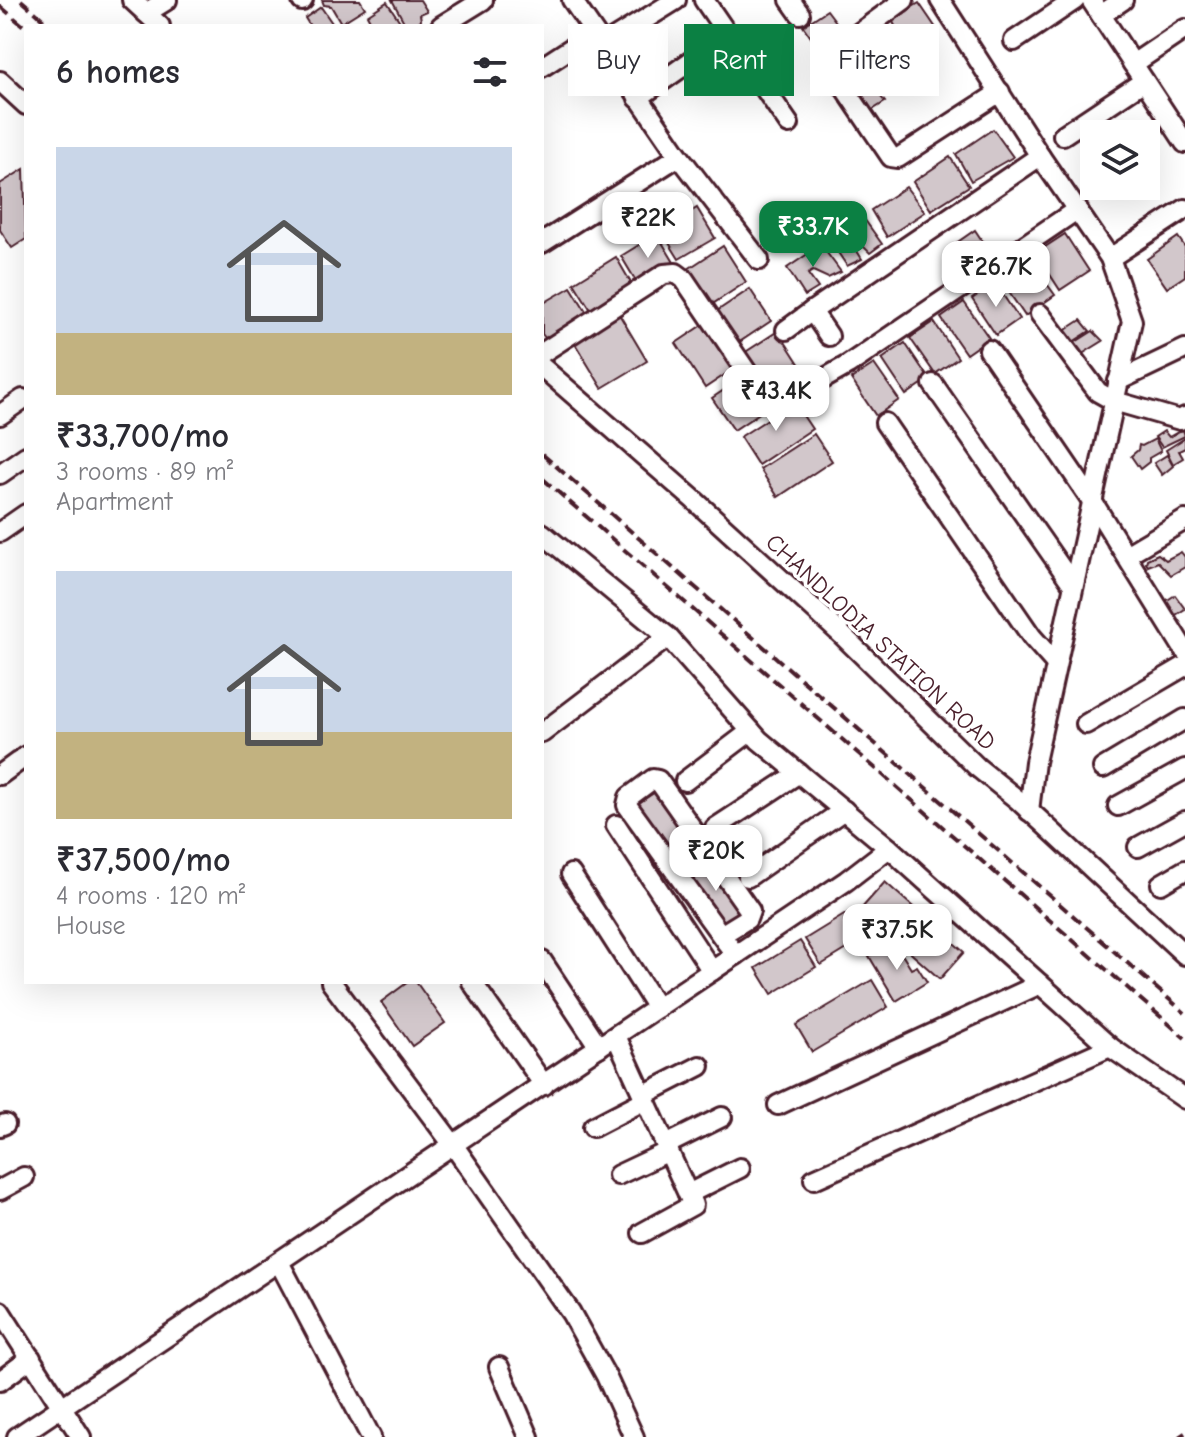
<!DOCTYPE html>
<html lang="en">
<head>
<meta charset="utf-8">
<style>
	body { margin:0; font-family:"Comic Neue",sans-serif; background:#f2f2f3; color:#2b2b33; height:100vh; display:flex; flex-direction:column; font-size:30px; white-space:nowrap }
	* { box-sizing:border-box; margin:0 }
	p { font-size:26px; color:#7c7c81 }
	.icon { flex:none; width:44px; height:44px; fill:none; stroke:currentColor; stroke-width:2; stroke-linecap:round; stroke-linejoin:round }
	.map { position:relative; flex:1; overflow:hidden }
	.panel { position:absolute; left:24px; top:24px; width:520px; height:960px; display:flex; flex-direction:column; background:#fff; border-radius:0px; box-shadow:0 8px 32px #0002 }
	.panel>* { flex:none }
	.banner { position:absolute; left:568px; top:24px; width:496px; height:72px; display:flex; gap:16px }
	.buttons { position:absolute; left:1080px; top:120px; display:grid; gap:16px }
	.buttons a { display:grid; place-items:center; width:80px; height:80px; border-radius:0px; background:#fff; box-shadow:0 8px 32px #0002; font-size:40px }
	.price { position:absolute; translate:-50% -68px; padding:0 18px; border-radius:16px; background:#fff; color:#222; font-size:26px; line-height:52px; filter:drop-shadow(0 2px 4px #0008) }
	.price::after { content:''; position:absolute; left:50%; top:48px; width:24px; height:18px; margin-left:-12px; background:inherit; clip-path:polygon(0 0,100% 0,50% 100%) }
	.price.active { background:#0b8043; color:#fff }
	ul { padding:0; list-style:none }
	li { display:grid; align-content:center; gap:16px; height:424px; padding:0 32px }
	li span { display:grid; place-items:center; height:248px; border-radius:0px; color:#555 }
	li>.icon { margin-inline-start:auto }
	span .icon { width:144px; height:144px; fill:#fffc; stroke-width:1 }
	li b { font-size:34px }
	h2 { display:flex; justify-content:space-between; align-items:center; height:96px; padding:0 32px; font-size:34px }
	.pill { padding:0 28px; border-radius:0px; background:#fff; box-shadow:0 8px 32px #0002; font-size:28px; line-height:72px }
	.pill.active { background:#0b8043; color:#fff }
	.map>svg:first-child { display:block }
	.building { fill:#d2c7cb; stroke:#4a1f2b; stroke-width:2 }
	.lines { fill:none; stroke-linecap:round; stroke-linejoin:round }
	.minor-casing { stroke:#4a1f2b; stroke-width:24 }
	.minor { stroke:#fff; stroke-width:18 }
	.rail { stroke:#4a1f2b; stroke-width:4; stroke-dasharray:12 6; stroke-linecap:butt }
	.labels { text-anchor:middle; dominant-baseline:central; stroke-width:7; stroke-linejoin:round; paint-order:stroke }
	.street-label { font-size:24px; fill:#4a1f2b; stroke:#fff }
</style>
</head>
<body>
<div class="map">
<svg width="1185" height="1437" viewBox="0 0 1185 1437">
	<rect width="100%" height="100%" fill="#fff"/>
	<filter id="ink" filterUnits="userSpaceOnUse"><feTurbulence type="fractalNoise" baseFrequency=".0125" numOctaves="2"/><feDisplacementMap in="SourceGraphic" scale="16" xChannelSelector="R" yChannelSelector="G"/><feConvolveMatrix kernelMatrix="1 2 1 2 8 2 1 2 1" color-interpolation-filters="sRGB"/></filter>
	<g filter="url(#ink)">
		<!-- building -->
		<g class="building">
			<polygon points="322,0 360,0 365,8 341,23 331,6 324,5"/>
			<polygon points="392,0 420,0 427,11 420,14 421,20 413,26 404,22"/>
			<polygon points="387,2 403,26 373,26 367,15"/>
			<polygon points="919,3 938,31 908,51 892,20"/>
			<polygon points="321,7 334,26 310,26 305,18"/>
			<polygon points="827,10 839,26 815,43 803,26"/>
			<polygon points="873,87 885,102 866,114 856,99"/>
			<polygon points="993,129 1013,157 971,181 956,154"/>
			<polygon points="950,157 969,186 931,210 913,182"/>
			<polygon points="24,169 26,239 12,248 0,230 0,184"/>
			<polygon points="906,187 925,212 887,237 871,210"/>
			<polygon points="697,208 715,238 679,259 661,230"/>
			<polygon points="862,216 882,244 870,253 863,246 857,251 862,259 847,266 829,239"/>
			<polygon points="975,230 987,248 964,263 952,246"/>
			<polygon points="657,234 675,264 639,286 621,256"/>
			<polygon points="1065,234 1089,271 1060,290 1036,253"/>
			<polygon points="1178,237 1185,247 1185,276 1167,288 1147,259"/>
			<polygon points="821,245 841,272 828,278 813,271 808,274 818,288 805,296 787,268"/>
			<polygon points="723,246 746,282 711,305 688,269"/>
			<polygon points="616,257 635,290 594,315 574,283"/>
			<polygon points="1029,259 1055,295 1025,316 1000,279"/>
			<polygon points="995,283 1019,319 996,335 972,299"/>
			<polygon points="571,287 591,319 550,344 542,334 542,304"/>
			<polygon points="750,289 771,321 738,343 717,311"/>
			<polygon points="964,302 989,338 966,354 941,318"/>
			<polygon points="619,314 647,361 602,388 574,342"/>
			<polygon points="1081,320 1090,331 1068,345 1061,333"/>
			<polygon points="709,321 738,366 705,388 676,343"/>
			<polygon points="934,322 958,358 935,374 910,338"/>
			<polygon points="778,331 807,376 774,398 744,353"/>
			<polygon points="1093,331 1103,341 1079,356 1071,345"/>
			<polygon points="905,343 929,379 906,395 882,359"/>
			<polygon points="874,364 899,400 876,416 851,379"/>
			<polygon points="745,376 767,408 734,430 712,398"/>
			<polygon points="794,402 812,429 758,465 740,437"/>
			<polygon points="1183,429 1185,436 1162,447 1155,437 1164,431 1169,437"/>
			<polygon points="814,434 832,461 778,497 760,469"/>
			<polygon points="1185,438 1185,448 1179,451 1183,458 1173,464 1166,450"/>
			<polygon points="1155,439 1161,451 1149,458 1149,462 1140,469 1131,456 1138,450 1139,445 1142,446"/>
			<polygon points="1167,455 1173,466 1162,475 1154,463"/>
			<polygon points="1181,552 1185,557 1185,567 1171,575 1158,562 1148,566 1146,563 1147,559 1158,554 1166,560"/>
			<polygon points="1175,595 1185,609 1168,620 1160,605"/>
			<polygon points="663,787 702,845 677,862 637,804"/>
			<polygon points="709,855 748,913 723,931 684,872"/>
			<polygon points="885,882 964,952 940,979 861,909"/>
			<polygon points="849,912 865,938 821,965 805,939"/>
			<polygon points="800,941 816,967 772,994 756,968"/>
			<polygon points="888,944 903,956 911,969 917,966 927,982 896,1001 869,956"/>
			<polygon points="872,980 888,1007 812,1052 796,1025"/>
			<polygon points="408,982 416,982 445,1023 412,1046 381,1002"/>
		</g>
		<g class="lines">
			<defs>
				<g id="minor">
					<polyline points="132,0 160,26"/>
					<polyline points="704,0 728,35"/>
					<polyline points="790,0 800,14"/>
					<polyline points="904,0 829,55 833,71 891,157 898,158 1000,92"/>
					<polyline points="940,0 1040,156 1110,258 1132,321 1035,762 1029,811"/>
					<polyline points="1091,0 1185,143"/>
					<polyline points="302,1 303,0"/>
					<polyline points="146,13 167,0"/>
					<polyline points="1101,15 1123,0"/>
					<polyline points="441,26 483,0"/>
					<polyline points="1014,41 1075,0"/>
					<polyline points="602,46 676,0"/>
					<polyline points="1133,64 1185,29"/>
					<polyline points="542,67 593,34"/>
					<polyline points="0,81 26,105"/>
					<polyline points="638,98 728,35 789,124"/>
					<polyline points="1063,135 1144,81"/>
					<polyline points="679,156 759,260"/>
					<polyline points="542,243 679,156 572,0"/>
					<polyline points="1110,258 1185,209"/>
					<polyline points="1040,314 1098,392 1114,401 1180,420 1185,417"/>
					<polyline points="786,330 812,311"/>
					<polyline points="829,336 812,311 1040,156"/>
					<polyline points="989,350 1092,501 1185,651"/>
					<polyline points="542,353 664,274 676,273 684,279 764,397 776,402 790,398 848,365 1078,209"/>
					<polyline points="542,367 693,499 840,633 977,767 1018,800 1185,955"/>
					<polyline points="1118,381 1185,349"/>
					<polyline points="933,384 1073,585"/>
					<polyline points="0,415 23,399"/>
					<polyline points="885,423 1032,637 1056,664"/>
					<polyline points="0,474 26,456"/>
					<polyline points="0,532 26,514"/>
					<polyline points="542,533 668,637 759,740 889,848"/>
					<polyline points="1126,555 1185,520"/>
					<polyline points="1086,724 1185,666"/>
					<polyline points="542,733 668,637"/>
					<polyline points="1103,768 1185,719"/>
					<polyline points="0,775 26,756"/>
					<polyline points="685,781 751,731"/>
					<polyline points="1118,806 1185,769"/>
					<polyline points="616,825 712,971"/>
					<polyline points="715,828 799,773"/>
					<polyline points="1138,847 1185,821"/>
					<polyline points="571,874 657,1008"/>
					<polyline points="748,877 844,810"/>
					<polyline points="1161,884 1185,870"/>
					<polyline points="721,935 747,919 750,911 658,780 653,779 629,797 627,805 726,942 736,955"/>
					<polyline points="542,961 599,1047"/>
					<polyline points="331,982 454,1146 571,1313 606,1376 634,1437"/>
					<polyline points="472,982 544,1085"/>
					<polyline points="616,1036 693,1205 642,1233"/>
					<polyline points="643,1095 700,1066"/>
					<polyline points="778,1105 1040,984"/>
					<polyline points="0,1126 5,1124"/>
					<polyline points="593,1127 645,1100"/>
					<polyline points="666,1145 722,1117"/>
					<polyline points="618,1175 669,1151"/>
					<polyline points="814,1179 1110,1047"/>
					<polyline points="0,1190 24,1177"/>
					<polyline points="688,1194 740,1168"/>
					<polyline points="279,1262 371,1437"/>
					<polyline points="0,1311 81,1437"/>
					<polyline points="499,1367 529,1437"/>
					<polyline points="0,1381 31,1358"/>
					<polyline points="17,1437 846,881 889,848 1110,1047 1185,1099"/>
				</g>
			</defs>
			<!-- minor casing -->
			<use href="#minor" class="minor-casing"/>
			<!-- minor -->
			<use href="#minor" class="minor"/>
			<!-- rail -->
			<g class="rail">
				<polyline points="21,0 51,26"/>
				<polyline points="0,6 26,28"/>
				<polyline points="542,454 1185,1013"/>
				<polyline points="542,478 1185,1038"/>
				<polyline points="1179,1437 1185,1433"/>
			</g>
		</g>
	</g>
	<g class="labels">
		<!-- street labels -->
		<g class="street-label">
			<text transform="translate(881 642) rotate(43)">CHANDLODIA STATION ROAD</text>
		</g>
	</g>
</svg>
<div class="buttons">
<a><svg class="icon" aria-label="layers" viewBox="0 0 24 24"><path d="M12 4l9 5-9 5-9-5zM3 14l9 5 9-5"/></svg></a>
</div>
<b class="price" style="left:648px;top:260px">₹22K</b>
<b class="price active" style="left:813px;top:269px">₹33.7K</b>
<b class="price" style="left:996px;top:309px">₹26.7K</b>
<b class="price" style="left:776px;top:433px">₹43.4K</b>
<b class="price" style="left:716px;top:893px">₹20K</b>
<b class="price" style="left:897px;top:972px">₹37.5K</b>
<div class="banner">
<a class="pill">Buy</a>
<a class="pill active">Rent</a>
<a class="pill">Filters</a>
</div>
<section class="panel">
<h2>6 homes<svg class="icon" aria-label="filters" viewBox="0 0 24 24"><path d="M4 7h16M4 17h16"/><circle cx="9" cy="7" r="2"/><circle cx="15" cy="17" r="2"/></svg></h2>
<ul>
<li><span style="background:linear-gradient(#c9d6e8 75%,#c2b280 0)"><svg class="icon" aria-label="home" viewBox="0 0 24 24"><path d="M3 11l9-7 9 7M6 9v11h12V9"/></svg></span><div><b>₹33,700/mo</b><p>3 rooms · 89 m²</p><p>Apartment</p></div></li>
<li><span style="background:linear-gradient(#c9d6e8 65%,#c2b280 0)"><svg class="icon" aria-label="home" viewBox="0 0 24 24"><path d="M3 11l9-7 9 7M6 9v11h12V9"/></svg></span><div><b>₹37,500/mo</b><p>4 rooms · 120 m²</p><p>House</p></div></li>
</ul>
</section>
</div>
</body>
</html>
